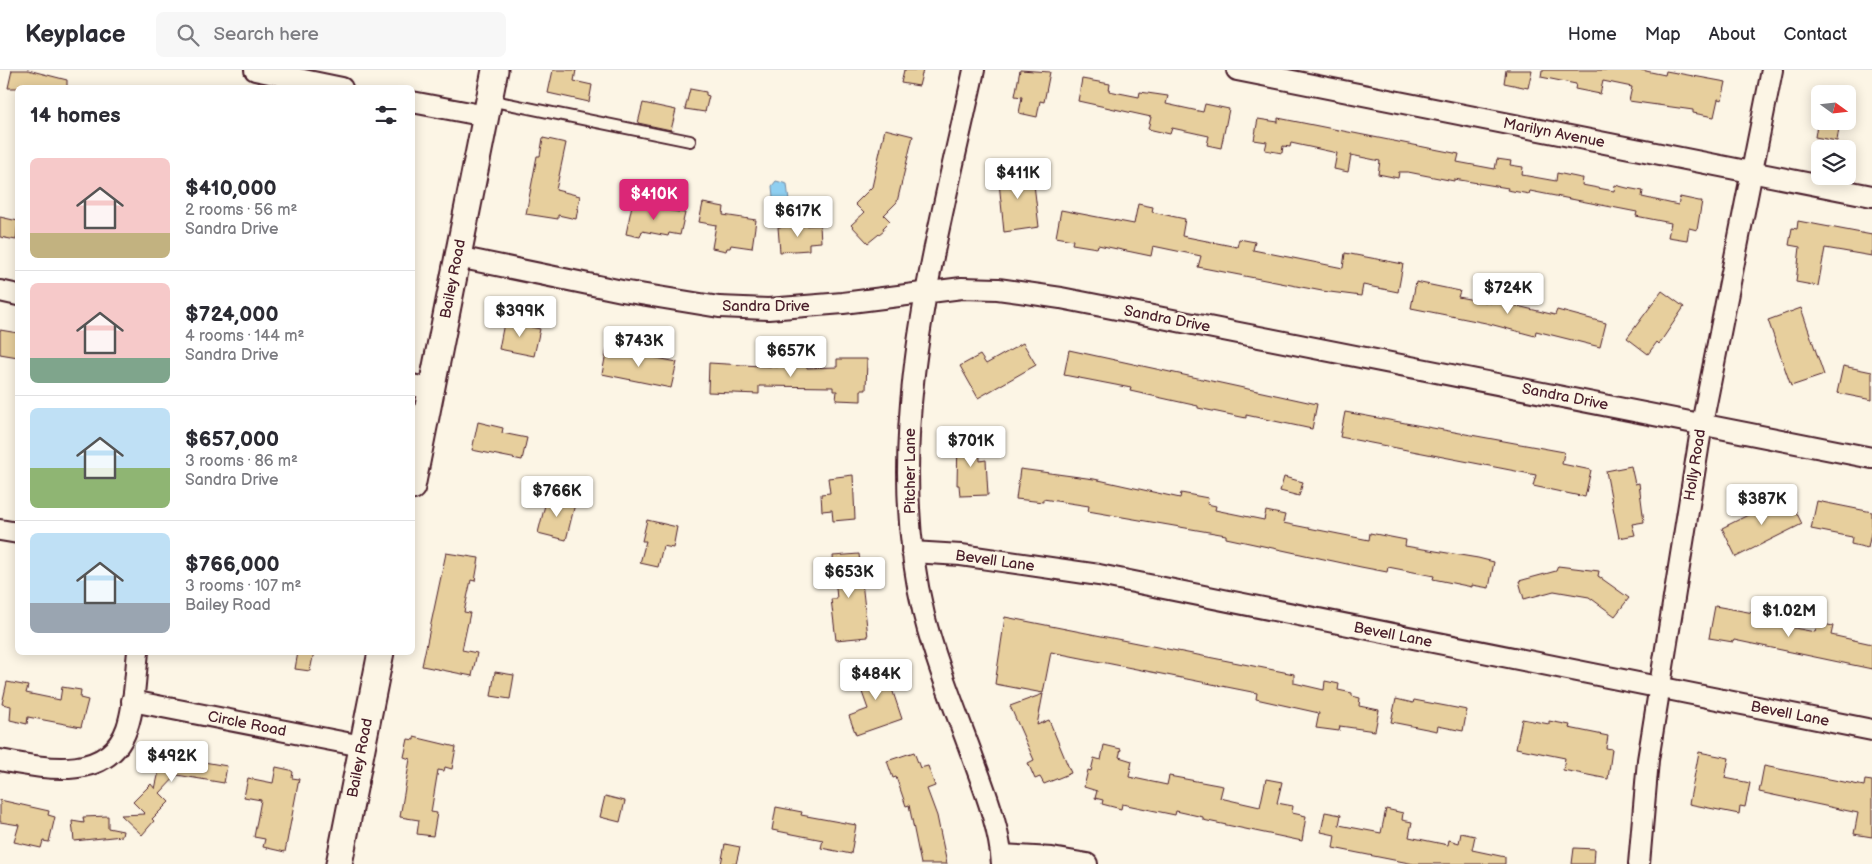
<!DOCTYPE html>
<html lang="en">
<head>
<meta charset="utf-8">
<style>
	body { margin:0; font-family:"Balsamiq Sans",sans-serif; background:#f7f7f7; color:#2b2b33; height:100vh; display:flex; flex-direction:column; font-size:19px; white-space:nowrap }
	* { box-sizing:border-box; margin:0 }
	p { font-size:16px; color:#7c7c81 }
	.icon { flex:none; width:28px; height:28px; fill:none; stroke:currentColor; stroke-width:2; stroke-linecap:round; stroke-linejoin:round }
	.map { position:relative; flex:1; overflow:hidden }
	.panel { position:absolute; left:15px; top:15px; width:400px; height:570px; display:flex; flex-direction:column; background:#fff; border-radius:8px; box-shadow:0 2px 12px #0003 }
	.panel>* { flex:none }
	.needle { width:32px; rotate:105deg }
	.controls { position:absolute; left:1811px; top:15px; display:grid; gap:10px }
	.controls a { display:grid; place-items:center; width:45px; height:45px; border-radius:8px; background:#fff; box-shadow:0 2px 12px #0003; font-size:25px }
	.price { position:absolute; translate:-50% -42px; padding:0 11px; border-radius:5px; background:#fff; color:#222; font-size:16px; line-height:32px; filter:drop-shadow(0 1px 2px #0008) }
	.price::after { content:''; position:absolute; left:50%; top:30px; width:15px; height:11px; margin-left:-8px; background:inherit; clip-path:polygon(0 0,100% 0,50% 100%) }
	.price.active { background:#db2777; color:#fff }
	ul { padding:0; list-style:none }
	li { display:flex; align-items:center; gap:15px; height:125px; padding:0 15px }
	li+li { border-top:1px solid #e1e1e2 }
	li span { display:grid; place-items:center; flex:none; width:140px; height:100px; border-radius:8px; color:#555 }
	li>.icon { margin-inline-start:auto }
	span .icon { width:60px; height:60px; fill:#fffc; stroke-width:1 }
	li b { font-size:21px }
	h2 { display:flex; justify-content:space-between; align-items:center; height:60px; padding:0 15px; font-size:21px }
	header { display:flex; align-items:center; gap:30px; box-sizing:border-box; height:70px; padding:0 25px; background:#fff; border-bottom:1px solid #e1e1e2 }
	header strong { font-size:24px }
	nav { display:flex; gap:28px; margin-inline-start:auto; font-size:18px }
	.search { width:350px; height:45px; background:#f7f7f7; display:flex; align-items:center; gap:12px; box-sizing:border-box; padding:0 18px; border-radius:8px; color:#7c7c81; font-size:19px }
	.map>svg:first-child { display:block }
	.water { fill:#8fcff1; stroke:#7389a2 }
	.building { fill:#e7cf9d; stroke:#4a1f2b }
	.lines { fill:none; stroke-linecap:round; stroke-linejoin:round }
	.service-casing { stroke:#4a1f2b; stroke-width:14 }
	.minor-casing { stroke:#4a1f2b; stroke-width:24 }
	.tertiary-casing { stroke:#4a1f2b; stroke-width:29 }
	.service { stroke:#fcf5e5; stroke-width:10 }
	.minor { stroke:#fcf5e5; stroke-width:20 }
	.tertiary { stroke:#fcf5e5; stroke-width:25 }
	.labels { text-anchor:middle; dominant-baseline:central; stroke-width:5; stroke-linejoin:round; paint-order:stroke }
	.street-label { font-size:15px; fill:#4a1f2b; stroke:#fcf5e5 }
</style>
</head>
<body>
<header>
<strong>Keyplace</strong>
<div class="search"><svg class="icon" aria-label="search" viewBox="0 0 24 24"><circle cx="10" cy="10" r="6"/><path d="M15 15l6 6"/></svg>Search here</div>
<nav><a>Home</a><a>Map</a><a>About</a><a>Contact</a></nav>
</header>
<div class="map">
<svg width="1872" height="794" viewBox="0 0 1872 794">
	<rect width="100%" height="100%" fill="#fcf5e5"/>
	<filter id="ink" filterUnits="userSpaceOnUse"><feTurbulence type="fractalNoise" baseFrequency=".02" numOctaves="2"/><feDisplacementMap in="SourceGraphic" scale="10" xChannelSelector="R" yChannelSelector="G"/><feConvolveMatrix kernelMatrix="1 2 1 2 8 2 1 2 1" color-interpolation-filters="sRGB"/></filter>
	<g filter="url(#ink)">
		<!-- water -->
		<polygon class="water" points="776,111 787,114 790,140 788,143 786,141 779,142 774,138 772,116"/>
		<!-- building -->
		<g class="building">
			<polygon points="12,0 28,0 67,10 67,18 8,18"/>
			<polygon points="553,0 576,0 574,11 592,15 589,32 548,23"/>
			<polygon points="904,0 923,0 919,16 901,13"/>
			<polygon points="1020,0 1050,2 1044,32 1040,31 1037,47 1019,43 1022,27 1015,26"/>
			<polygon points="1506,0 1532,0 1528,18 1504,13"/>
			<polygon points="1542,0 1641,0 1665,5 1666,1 1726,12 1722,30 1718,29 1714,47 1693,43 1693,40 1629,31 1632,17 1603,11 1600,24 1575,19 1576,14 1541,7"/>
			<polygon points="1082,9 1110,14 1109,21 1139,27 1140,22 1168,26 1166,34 1203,42 1205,34 1229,39 1221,78 1207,75 1209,66 1172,58 1170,64 1148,59 1151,47 1078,31"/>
			<polygon points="690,19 706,22 706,25 709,26 705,42 685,39"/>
			<polygon points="1818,29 1820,29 1820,51 1840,51 1837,71 1815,67 1818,49 1814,48"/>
			<polygon points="643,33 676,40 671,60 638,53"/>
			<polygon points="1278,48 1459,84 1457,92 1495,99 1497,89 1511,91 1510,95 1523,97 1522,105 1556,111 1557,103 1581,108 1583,108 1582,115 1614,121 1615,115 1627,118 1643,121 1642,127 1678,135 1680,127 1699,131 1702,131 1697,160 1689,158 1687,170 1668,167 1671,153 1636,146 1637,142 1530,121 1529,124 1507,120 1508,118 1454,109 1454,111 1408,102 1399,102 1398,108 1378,104 1380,91 1351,85 1348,102 1334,99 1337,83 1291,73 1290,77 1283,76 1282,83 1265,80 1267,72 1254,70 1258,49 1278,52"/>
			<polygon points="885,59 913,66 897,132 884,145 890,151 883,158 884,160 868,173 851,155 864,143 855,134 872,117"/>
			<polygon points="543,68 566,73 556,120 580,126 576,149 558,145 558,149 526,144 537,86 540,86"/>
			<polygon points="1032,97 1039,157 1004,162 998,102"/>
			<polygon points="703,133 724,137 723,145 756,150 752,178 731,175 730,178 727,178 726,181 712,178 716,155 699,152"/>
			<polygon points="1138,134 1153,137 1152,142 1185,149 1182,166 1237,177 1239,169 1255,172 1253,180 1343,198 1345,183 1403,194 1398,222 1363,215 1361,226 1322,221 1198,197 1201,186 1153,176 1151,186 1098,175 1097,178 1072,174 1073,170 1056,167 1061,140 1134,154"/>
			<polygon points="632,135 685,143 680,165 669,163 668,166 642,161 640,167 626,164"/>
			<polygon points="0,147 18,151 16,170 0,167"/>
			<polygon points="1798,151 1872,165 1872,186 1825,178 1818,216 1796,212 1800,177 1789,175 1792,158 1797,159"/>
			<polygon points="820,155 821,172 809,173 809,180 780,182 778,157"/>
			<polygon points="1416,212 1460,221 1458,227 1491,233 1492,230 1555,245 1557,240 1606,253 1600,277 1536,261 1535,266 1486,253 1411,238"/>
			<polygon points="1662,221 1684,237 1659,274 1657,272 1648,284 1627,268"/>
			<polygon points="1801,238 1824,305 1791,316 1768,250"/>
			<polygon points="514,251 531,255 531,257 540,259 534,286 499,279 504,253 513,254"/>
			<polygon points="0,260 18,263 18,287 0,284"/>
			<polygon points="1023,273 1036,295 978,328 960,296 980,285 986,294"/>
			<polygon points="607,278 677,292 671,318 602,304"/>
			<polygon points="1069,280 1317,334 1312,359 1246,345 1246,348 1198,338 1198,336 1130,321 1131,318 1064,305"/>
			<polygon points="787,289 804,289 806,292 807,298 837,297 837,289 867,289 866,320 861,320 861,331 836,330 837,321 833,321 833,317 759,316 759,324 708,322 709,293 778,297 778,293 788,292"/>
			<polygon points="1843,296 1872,302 1872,330 1837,323"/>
			<polygon points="1345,342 1564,382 1562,394 1591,400 1585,427 1533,416 1536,405 1340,367"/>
			<polygon points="478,352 503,358 502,363 527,368 522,390 472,380"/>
			<polygon points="979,366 980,391 986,390 988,425 960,426 959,415 957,415 958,367"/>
			<polygon points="1631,396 1635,414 1639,413 1644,452 1632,454 1635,465 1619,468 1606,401"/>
			<polygon points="1020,399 1094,409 1180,428 1181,423 1208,428 1207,434 1216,436 1215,440 1264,450 1266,441 1285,445 1283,453 1369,470 1370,463 1406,470 1405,476 1478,488 1494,492 1489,518 1472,515 1472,517 1433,509 1434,506 1388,497 1387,502 1361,497 1226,468 1226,465 1088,441 1089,436 1043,429 1043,432 1016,429"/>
			<polygon points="853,405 855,449 833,451 832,440 822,441 821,424 830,423 828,408"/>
			<polygon points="1284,407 1303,412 1299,426 1280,421"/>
			<polygon points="1788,425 1802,454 1736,487 1722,458"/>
			<polygon points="547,427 575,434 566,470 538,463"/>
			<polygon points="1817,431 1872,442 1872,458 1868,478 1851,474 1852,467 1811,459"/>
			<polygon points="647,450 677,457 673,478 663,476 658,497 640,493 646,471 642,471"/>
			<polygon points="446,483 479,488 475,511 471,510 464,542 470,543 462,580 477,583 472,606 422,596"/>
			<polygon points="859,484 868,567 836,570 831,529 837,529 833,486"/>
			<polygon points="1558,496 1599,501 1598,506 1629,528 1615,546 1589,527 1554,521 1524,529 1519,511 1556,501"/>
			<polygon points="1715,536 1759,544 1758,551 1815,562 1818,553 1833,556 1831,565 1872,574 1872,599 1734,570 1733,572 1709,568"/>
			<polygon points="1005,547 1294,604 1294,613 1324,620 1325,611 1339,614 1338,620 1352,623 1352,626 1360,628 1359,636 1379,640 1375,661 1340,656 1339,661 1316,658 1319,643 1256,629 1257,623 1051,582 1043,623 995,614"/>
			<polygon points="298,582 314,582 310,601 295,599"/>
			<polygon points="883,592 902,649 856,665 849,646 868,639 858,611 866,608 863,599"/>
			<polygon points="495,602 514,605 510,629 491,626"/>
			<polygon points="7,612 28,616 26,623 60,630 62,617 81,620 80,628 88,630 81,657 28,647 27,654 10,650 11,636 2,634"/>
			<polygon points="1043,624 1037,655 1049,650 1071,703 1044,714 1040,707 1035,709 1028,693 1034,690 1010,636"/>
			<polygon points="1396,629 1413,633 1414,630 1467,640 1463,661 1438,656 1437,661 1391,652"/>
			<polygon points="1522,649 1549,654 1549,651 1570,655 1569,658 1608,666 1606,678 1612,679 1608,709 1563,700 1565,688 1516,678"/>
			<polygon points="414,667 456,677 452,699 445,697 444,701 438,700 431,742 437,743 433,766 417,764 419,750 400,747 410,689 404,687 408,669 414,670"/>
			<polygon points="165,675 193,681 192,687 204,689 204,692 227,696 224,713 177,705 160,723 169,732 152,749 154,751 142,765 121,745 145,744 133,732 151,714 155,719"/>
			<polygon points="1104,675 1121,679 1119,687 1132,691 1129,707 1167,715 1169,706 1223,716 1220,728 1260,737 1266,709 1282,712 1277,733 1293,736 1292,743 1306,746 1302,771 1203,750 1203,747 1176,741 1175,745 1122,734 1121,739 1102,734 1103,730 1095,728 1097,721 1084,717 1088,700 1091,701 1094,688 1101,690"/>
			<polygon points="914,682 920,698 928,696 935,716 927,719 937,746 947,794 921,794 909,735 906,736 896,707 893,708 887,691"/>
			<polygon points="1699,682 1729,688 1725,708 1750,713 1745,737 1740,736 1739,744 1689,734"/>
			<polygon points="1764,696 1864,716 1865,710 1872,711 1872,767 1854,764 1858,743 1759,722"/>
			<polygon points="276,697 290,700 293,702 292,708 299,709 285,782 263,777 265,769 254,767 261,730 244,727 248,708 273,713"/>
			<polygon points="605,726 625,731 620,752 600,747"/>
			<polygon points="0,730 49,741 48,745 55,747 49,772 43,771 41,778 14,772 19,755 0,752"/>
			<polygon points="776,737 802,742 801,745 856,755 851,784 821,778 823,770 772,760"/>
			<polygon points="1386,739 1403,743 1402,750 1412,752 1409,767 1448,775 1449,770 1459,773 1461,763 1475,766 1472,780 1505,787 1505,794 1414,794 1333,778 1335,765 1321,762 1325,742 1341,745 1339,755 1381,763"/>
			<polygon points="108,746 108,758 123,761 122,766 74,771 72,751 84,753 83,747"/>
			<polygon points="725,774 740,777 736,794 721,794"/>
			<polygon points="1574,778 1595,779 1594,794 1572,794"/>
		</g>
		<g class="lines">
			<defs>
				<polyline id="service" points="489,30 690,71"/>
				<g id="minor">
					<polyline points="255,0 342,18"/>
					<path d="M 974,0 C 936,177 880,364 924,545 C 937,597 959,648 977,699 C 988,729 1000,762 1002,794"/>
					<polyline points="1237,0 1872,126"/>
					<polyline points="412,32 486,46"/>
					<polyline points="458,187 622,221 719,237 768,239 843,233 962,218 998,219 1061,228 1872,388"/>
					<polyline points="0,221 18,225"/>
					<polyline points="412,315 431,319"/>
					<polyline points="0,460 18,463"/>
					<polyline points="912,482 961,485 1099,505 1872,660"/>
					<polyline points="132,631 362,676"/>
					<path d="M 0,690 C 43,698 108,713 127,658 C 135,635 135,607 138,582"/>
					<polyline points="1002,785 1052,788 1087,794"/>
					<polyline points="1639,794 1648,690 1702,354 1772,0"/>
				</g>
				<g id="tertiary">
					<polyline points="412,417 495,0"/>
					<polyline points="339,794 381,582"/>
				</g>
			</defs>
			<!-- service casing -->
			<use href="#service" class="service-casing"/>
			<!-- minor casing -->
			<use href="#minor" class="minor-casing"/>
			<!-- tertiary casing -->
			<use href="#tertiary" class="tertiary-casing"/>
			<!-- service -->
			<use href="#service" class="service"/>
			<!-- minor -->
			<use href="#minor" class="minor"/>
			<!-- tertiary -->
			<use href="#tertiary" class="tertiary"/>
		</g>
	</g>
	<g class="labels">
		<!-- street labels -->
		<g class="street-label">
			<text transform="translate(1554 63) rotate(11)">Marilyn Avenue</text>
			<text transform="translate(453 209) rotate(-79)">Bailey Road</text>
			<text x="766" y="236">Sandra Drive</text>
			<text transform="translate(1167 249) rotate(11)">Sandra Drive</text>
			<text transform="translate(1565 327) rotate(11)">Sandra Drive</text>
			<text transform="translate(1695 395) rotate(-81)">Holly Road</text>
			<text transform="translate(910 401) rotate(-90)">Pitcher Lane</text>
			<text transform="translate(995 491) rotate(8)">Bevell Lane</text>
			<text transform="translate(1393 565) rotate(11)">Bevell Lane</text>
			<text transform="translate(1790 644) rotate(11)">Bevell Lane</text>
			<text transform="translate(247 654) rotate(11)">Circle Road</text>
			<text transform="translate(360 688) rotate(-79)">Bailey Road</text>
		</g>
	</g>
</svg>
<div class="controls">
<a><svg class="needle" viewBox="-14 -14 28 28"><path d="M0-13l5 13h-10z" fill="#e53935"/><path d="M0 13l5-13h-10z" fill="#7c7c81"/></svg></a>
<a><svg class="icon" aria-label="layers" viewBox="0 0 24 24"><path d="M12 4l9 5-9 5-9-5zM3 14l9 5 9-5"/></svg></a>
</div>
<b class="price" style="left:1018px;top:130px">$411K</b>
<b class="price active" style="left:654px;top:151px">$410K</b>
<b class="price" style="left:798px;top:168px">$617K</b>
<b class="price" style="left:1508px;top:245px">$724K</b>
<b class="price" style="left:520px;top:268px">$399K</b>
<b class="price" style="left:639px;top:298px">$743K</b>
<b class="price" style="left:791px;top:308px">$657K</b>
<b class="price" style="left:971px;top:398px">$701K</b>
<b class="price" style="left:557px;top:448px">$766K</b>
<b class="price" style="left:1762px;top:456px">$387K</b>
<b class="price" style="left:849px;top:529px">$653K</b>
<b class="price" style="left:1789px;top:568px">$1.02M</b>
<b class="price" style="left:876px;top:631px">$484K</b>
<b class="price" style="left:172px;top:713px">$492K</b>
<section class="panel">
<h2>14 homes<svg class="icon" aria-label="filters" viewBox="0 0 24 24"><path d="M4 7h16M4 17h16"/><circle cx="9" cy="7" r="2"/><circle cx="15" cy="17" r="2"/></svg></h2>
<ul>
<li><span style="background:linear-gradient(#f6c9c9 75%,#c2b280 0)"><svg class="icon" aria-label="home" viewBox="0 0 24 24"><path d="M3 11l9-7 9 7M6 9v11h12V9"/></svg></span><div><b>$410,000</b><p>2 rooms · 56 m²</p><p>Sandra Drive</p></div></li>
<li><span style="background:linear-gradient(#f6c9c9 75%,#7fa58c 0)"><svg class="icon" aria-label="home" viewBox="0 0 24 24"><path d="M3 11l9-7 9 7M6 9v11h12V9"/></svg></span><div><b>$724,000</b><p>4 rooms · 144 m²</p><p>Sandra Drive</p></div></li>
<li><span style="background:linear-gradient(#bfe0f5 60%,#8fb573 0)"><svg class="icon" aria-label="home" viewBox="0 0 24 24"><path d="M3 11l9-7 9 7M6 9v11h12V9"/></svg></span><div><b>$657,000</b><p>3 rooms · 86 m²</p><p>Sandra Drive</p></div></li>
<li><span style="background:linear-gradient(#bfe0f5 70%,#9aa5b1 0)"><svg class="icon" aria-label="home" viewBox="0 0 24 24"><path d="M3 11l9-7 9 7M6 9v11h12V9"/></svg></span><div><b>$766,000</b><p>3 rooms · 107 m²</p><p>Bailey Road</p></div></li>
</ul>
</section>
</div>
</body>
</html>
